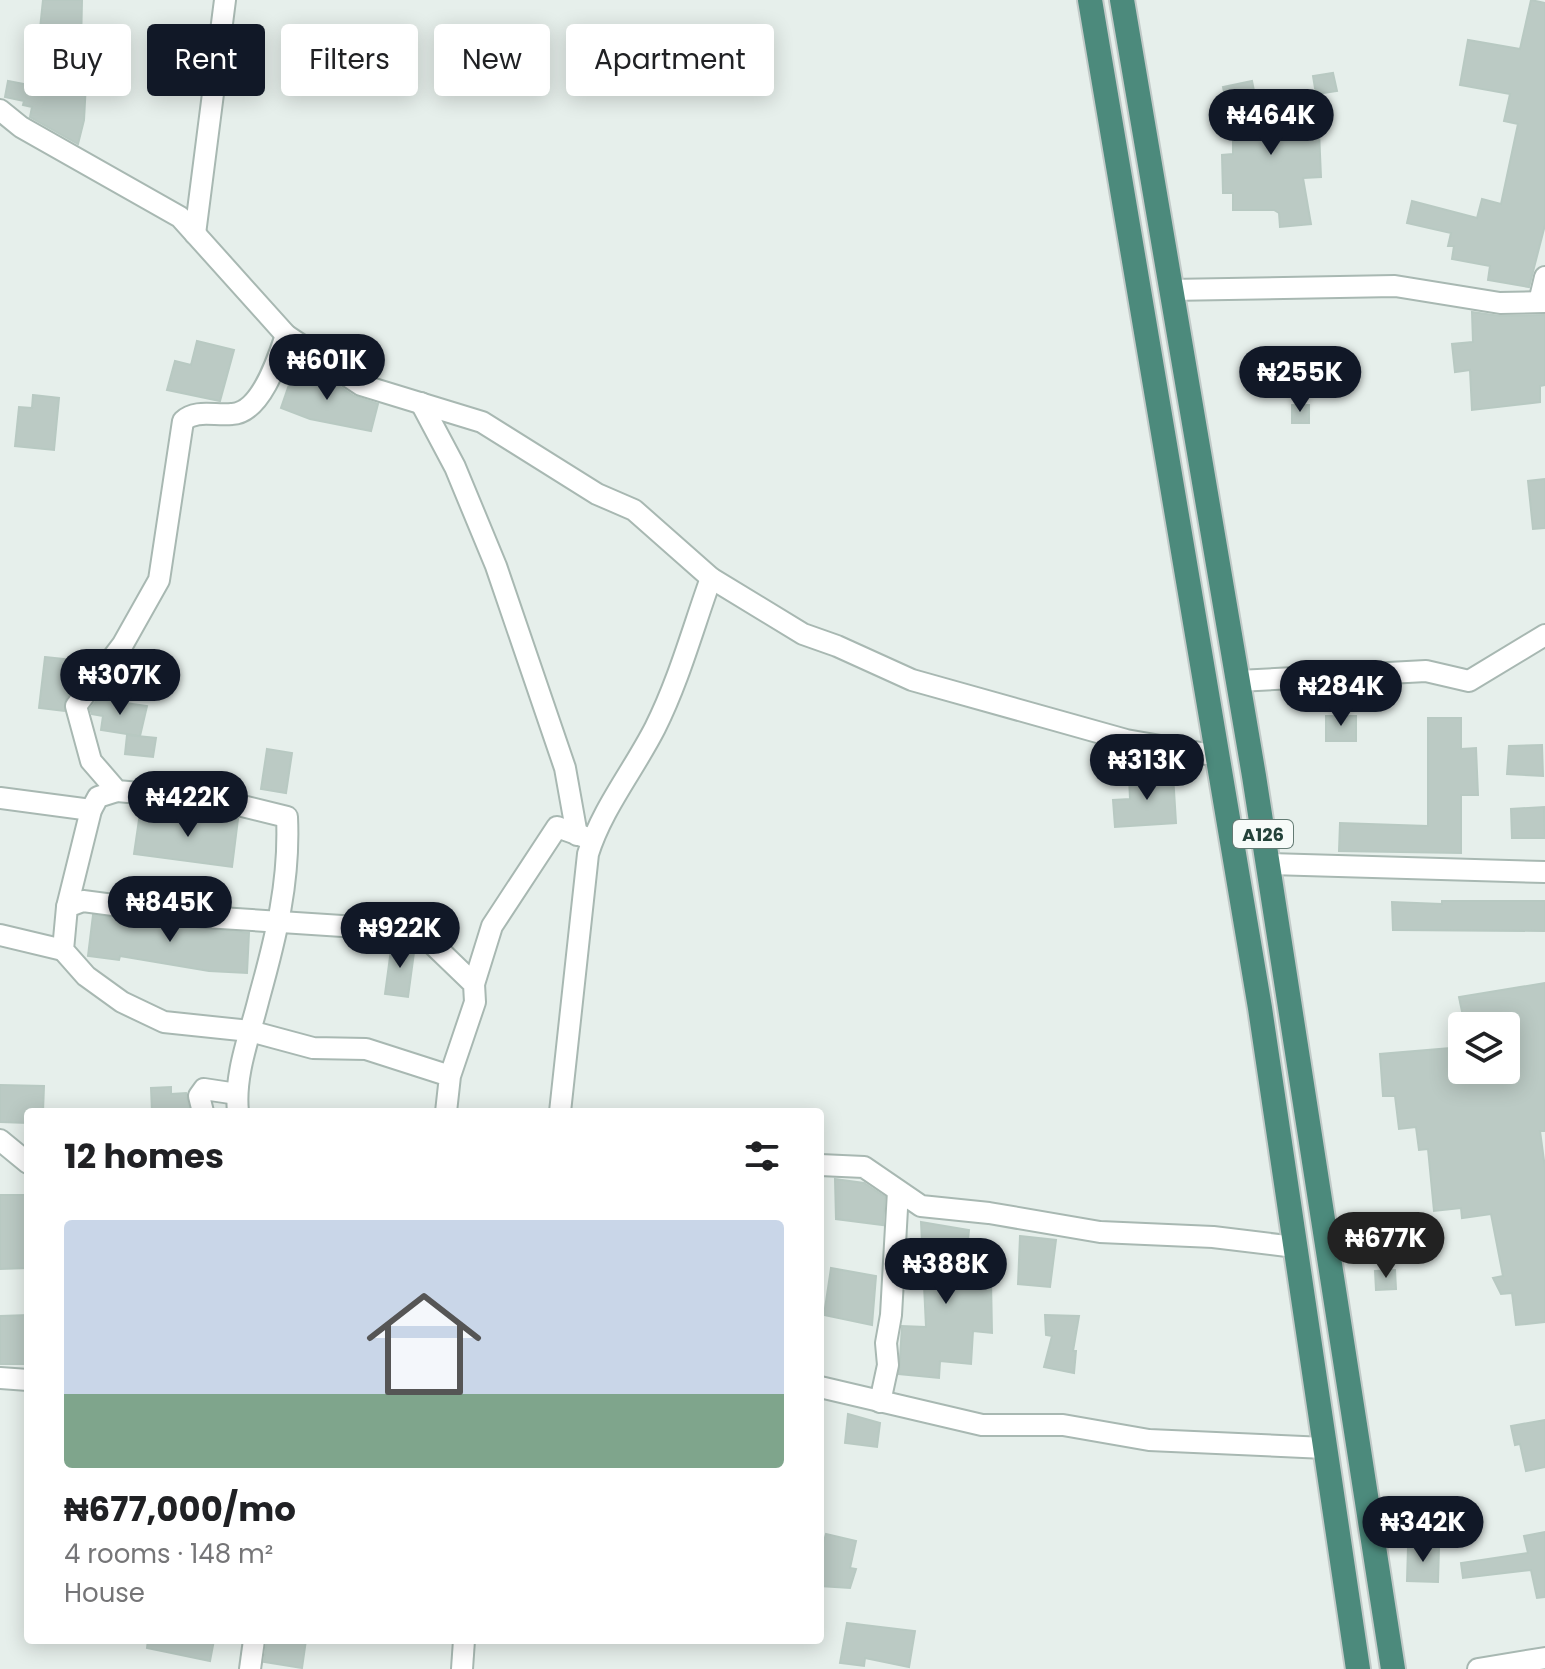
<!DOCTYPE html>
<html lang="en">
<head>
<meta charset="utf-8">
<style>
	body { margin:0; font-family:Poppins,sans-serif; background:#f2f2f2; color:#202124; height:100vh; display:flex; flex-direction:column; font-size:30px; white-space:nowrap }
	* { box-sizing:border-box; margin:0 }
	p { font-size:26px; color:#757577 }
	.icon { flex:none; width:44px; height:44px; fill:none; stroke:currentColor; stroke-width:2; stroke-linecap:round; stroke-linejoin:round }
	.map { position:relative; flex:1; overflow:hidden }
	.side { position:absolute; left:24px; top:1108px; width:800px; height:536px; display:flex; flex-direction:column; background:#fff; border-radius:8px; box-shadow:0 4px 20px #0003 }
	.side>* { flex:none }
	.guide { position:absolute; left:24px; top:24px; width:800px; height:72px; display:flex; gap:16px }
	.controls { position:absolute; left:1448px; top:1012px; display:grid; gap:16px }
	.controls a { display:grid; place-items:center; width:72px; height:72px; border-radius:8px; background:#fff; box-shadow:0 4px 20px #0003; font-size:40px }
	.price { position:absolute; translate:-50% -68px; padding:0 18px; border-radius:28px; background:#111827; color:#fff; font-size:26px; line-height:52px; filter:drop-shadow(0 2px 4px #0008) }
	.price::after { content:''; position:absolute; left:50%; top:48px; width:24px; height:18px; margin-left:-12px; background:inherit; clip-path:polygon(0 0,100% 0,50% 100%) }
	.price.selected { background:#222; color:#fff }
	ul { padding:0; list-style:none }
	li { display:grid; align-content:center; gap:16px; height:424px; padding:0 40px }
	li+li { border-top:2px solid #e0e0e0 }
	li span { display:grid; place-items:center; height:248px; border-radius:8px; color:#555 }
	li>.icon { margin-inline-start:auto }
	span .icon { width:144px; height:144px; fill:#fffc; stroke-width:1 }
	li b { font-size:34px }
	h2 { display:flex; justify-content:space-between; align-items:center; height:96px; padding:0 40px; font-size:34px }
	.chip { padding:0 28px; border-radius:8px; background:#fff; box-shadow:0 4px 20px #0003; font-size:28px; line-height:72px }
	.chip.selected { background:#111827; color:#fff }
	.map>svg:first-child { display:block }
	.building { fill:#bbcac4; stroke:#b8c9c2; stroke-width:2 }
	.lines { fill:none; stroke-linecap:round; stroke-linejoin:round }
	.minor-casing { stroke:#a8b8b2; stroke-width:24 }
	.trunk-casing { stroke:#c2cac8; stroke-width:28 }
	.minor { stroke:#fff; stroke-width:20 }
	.trunk { stroke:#4c8a7c; stroke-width:24 }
	.labels { text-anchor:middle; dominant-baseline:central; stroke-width:7; stroke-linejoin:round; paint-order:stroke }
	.shield { fill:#f7fbf9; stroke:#637a73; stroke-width:2 }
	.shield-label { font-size:18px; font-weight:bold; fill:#24423a }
</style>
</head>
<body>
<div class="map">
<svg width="1545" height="1669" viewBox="0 0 1545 1669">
	<rect width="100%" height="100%" fill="#e6efeb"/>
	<!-- building -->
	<g class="building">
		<polygon points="43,0 82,0 81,46 88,46 84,120 78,144 30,117 32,107 23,105 24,101 5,97 8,81 34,86"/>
		<polygon points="1531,0 1545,3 1545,225 1529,287 1488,280 1490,266 1452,259 1454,246 1448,246 1451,233 1407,223 1412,201 1477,218 1482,199 1501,204 1518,124 1504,121 1510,94 1460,85 1468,40 1520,49"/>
		<polygon points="1333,73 1337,91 1316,94 1313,76"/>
		<polygon points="1252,81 1258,111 1318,108 1321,177 1303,178 1311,224 1280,227 1279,213 1274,210 1233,210 1233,193 1223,193 1222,155 1233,154 1233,109 1228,112 1223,87"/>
		<polygon points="1472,312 1500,316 1545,315 1545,385 1540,386 1540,402 1472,410 1470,370 1455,372 1452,344 1473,342"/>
		<polygon points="197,341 234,350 220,401 167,390 175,361 191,365"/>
		<polygon points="301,365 315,370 354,396 378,404 371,431 310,419 281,408 291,379 295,380"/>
		<polygon points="33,395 59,398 54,450 15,446 19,407 32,408"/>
		<rect x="1292" y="405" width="17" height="18"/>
		<polygon points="1545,479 1545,528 1533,529 1528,481"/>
		<polygon points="45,657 93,662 66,698 64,711 39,708"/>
		<polygon points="98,699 147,706 140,736 101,730 103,716 92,714 90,709"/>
		<rect x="1326" y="716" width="30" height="25"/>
		<polygon points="1428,718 1461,718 1461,749 1476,748 1478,795 1461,795 1461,853 1339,851 1340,823 1428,826"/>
		<polygon points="127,735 156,738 153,757 125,754"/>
		<polygon points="1542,745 1543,776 1507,774 1509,746"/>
		<polygon points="267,749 292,753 286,793 261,789"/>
		<polygon points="1173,774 1176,823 1115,827 1113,800 1130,799 1129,777"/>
		<polygon points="1544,807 1545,838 1512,838 1511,809"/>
		<polygon points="140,813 187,820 188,814 238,819 232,867 134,854"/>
		<polygon points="1442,901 1545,901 1545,931 1393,930 1392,902 1442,904"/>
		<polygon points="93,915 249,933 247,973 209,971 120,956 119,960 88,956"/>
		<polygon points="392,942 415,945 408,997 385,994"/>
		<polygon points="1545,983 1545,1131 1540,1131 1545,1168 1545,1322 1516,1325 1512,1293 1501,1294 1493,1278 1503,1276 1491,1214 1462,1218 1461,1208 1434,1211 1428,1149 1419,1150 1416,1127 1399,1129 1395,1096 1383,1096 1380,1054 1462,1047 1462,1070 1506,1070 1506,1026 1465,1026 1459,997"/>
		<polygon points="0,1085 44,1086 43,1112 28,1112 28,1123 0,1122"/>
		<polygon points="171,1087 171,1094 186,1093 190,1112 152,1112 151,1088"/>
		<polygon points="835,1179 864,1183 885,1197 883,1225 836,1219"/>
		<polygon points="0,1195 28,1195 28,1268 0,1269"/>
		<polygon points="921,1222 969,1230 964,1276 991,1280 992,1333 973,1331 971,1364 940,1361 939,1378 899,1374 902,1326 926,1327"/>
		<polygon points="1020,1236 1056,1240 1050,1287 1018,1284"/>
		<polygon points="831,1268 876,1276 872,1325 824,1315"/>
		<polygon points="1395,1270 1396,1289 1376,1290 1375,1271"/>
		<polygon points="28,1315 28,1364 0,1364 0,1316"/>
		<polygon points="1045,1315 1079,1316 1073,1351 1076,1351 1074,1373 1044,1367 1052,1336 1046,1335"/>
		<polygon points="848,1414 880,1423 877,1447 845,1443"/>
		<polygon points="1545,1420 1545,1467 1526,1471 1520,1444 1515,1445 1511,1426"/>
		<polygon points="1545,1532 1545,1597 1537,1598 1531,1570 1463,1578 1461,1563 1528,1553 1524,1536"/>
		<polygon points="826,1534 856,1541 850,1568 856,1569 850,1588 820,1586 820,1555"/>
		<polygon points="1408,1547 1439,1548 1438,1582 1407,1581"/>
		<polygon points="847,1623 915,1631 909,1667 865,1658 864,1666 840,1663"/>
		<polygon points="148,1640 214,1640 210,1661 147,1648"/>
		<polygon points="267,1640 306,1640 302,1668 264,1662"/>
	</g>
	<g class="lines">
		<defs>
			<g id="minor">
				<polyline points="0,110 21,127 180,217 286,335 361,385 482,422 597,494 634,510 711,578 803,634 837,646 912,680 1126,740 1218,756"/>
				<polyline points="195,234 225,0"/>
				<polyline points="1170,290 1395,286 1500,303 1545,302"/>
				<polyline points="1539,302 1545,277"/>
				<polyline points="421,403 455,467 496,566 565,768 577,835"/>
				<polyline points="1238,681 1426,671 1469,681 1545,635"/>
				<polyline points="0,798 91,810"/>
				<polyline points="1268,864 1545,872"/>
				<polyline points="67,907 91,810 98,797 117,791"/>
				<polyline points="0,935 63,950"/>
				<polyline points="474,984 492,926 557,827 585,837"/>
				<polyline points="203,1112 199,1096 204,1089 237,1094"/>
				<path d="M 238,1112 C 234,1074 250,1035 259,998 C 276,937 290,881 287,817 L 218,800 L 117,791 L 91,761 L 76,706 L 123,644 L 159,580 L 183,421 C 196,409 215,416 232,414 C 261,413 278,359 286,335"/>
				<polyline points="446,1112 450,1076 366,1049 313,1048 250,1031 164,1022 122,1002 86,976 63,950 67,907 83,901 205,917 419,931 474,984 475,1002 450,1076"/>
				<path d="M 560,1112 L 588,854 C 602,809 633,771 655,728 C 679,680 693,628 711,578"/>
				<polyline points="0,1140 28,1163"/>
				<polyline points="820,1165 864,1167 921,1206 989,1213 1100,1232 1213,1237 1295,1247"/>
				<polyline points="0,1378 28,1380"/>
				<polyline points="820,1387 982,1425 1063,1425 1149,1440 1325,1448"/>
				<polyline points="880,1402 888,1365 886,1343 891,1315 898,1191"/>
				<polyline points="250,1669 254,1640"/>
				<polyline points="462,1669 464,1640"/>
				<polyline points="1478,1669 1545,1658"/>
			</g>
			<g id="trunk">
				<polyline points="1090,0 1260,1008 1358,1669"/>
				<polyline points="1122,0 1254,776 1393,1669"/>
			</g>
		</defs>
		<!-- minor casing -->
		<use href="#minor" class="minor-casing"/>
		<!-- trunk casing -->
		<use href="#trunk" class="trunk-casing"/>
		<!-- minor -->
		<use href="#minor" class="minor"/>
		<!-- trunk -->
		<use href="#trunk" class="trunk"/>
	</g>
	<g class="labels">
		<!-- shield labels -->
		<rect class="shield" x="1233" y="820" width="60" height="28" rx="6"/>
		<g class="shield-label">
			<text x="1263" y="834">A126</text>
		</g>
	</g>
</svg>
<div class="controls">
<a><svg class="icon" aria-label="layers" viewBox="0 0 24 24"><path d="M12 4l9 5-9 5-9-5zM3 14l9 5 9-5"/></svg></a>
</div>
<b class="price" style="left:1271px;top:157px">₦464K</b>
<b class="price" style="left:327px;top:402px">₦601K</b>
<b class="price" style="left:1300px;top:414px">₦255K</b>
<b class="price" style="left:120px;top:717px">₦307K</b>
<b class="price" style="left:1341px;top:728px">₦284K</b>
<b class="price" style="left:1147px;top:802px">₦313K</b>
<b class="price" style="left:188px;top:839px">₦422K</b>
<b class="price" style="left:170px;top:944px">₦845K</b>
<b class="price" style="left:400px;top:970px">₦922K</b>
<b class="price selected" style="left:1386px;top:1280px">₦677K</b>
<b class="price" style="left:946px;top:1306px">₦388K</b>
<b class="price" style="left:1423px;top:1564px">₦342K</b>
<div class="guide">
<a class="chip">Buy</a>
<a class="chip selected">Rent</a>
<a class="chip">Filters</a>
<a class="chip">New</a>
<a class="chip">Apartment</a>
</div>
<section class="side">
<h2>12 homes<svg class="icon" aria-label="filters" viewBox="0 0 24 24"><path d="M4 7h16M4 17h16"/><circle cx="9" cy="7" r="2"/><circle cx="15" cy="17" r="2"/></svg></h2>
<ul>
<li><span style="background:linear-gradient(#c9d6e8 70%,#7fa58c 0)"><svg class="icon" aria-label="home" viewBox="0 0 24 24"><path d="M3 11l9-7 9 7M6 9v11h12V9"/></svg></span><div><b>₦677,000/mo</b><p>4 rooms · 148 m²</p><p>House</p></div></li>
</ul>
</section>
</div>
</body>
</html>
